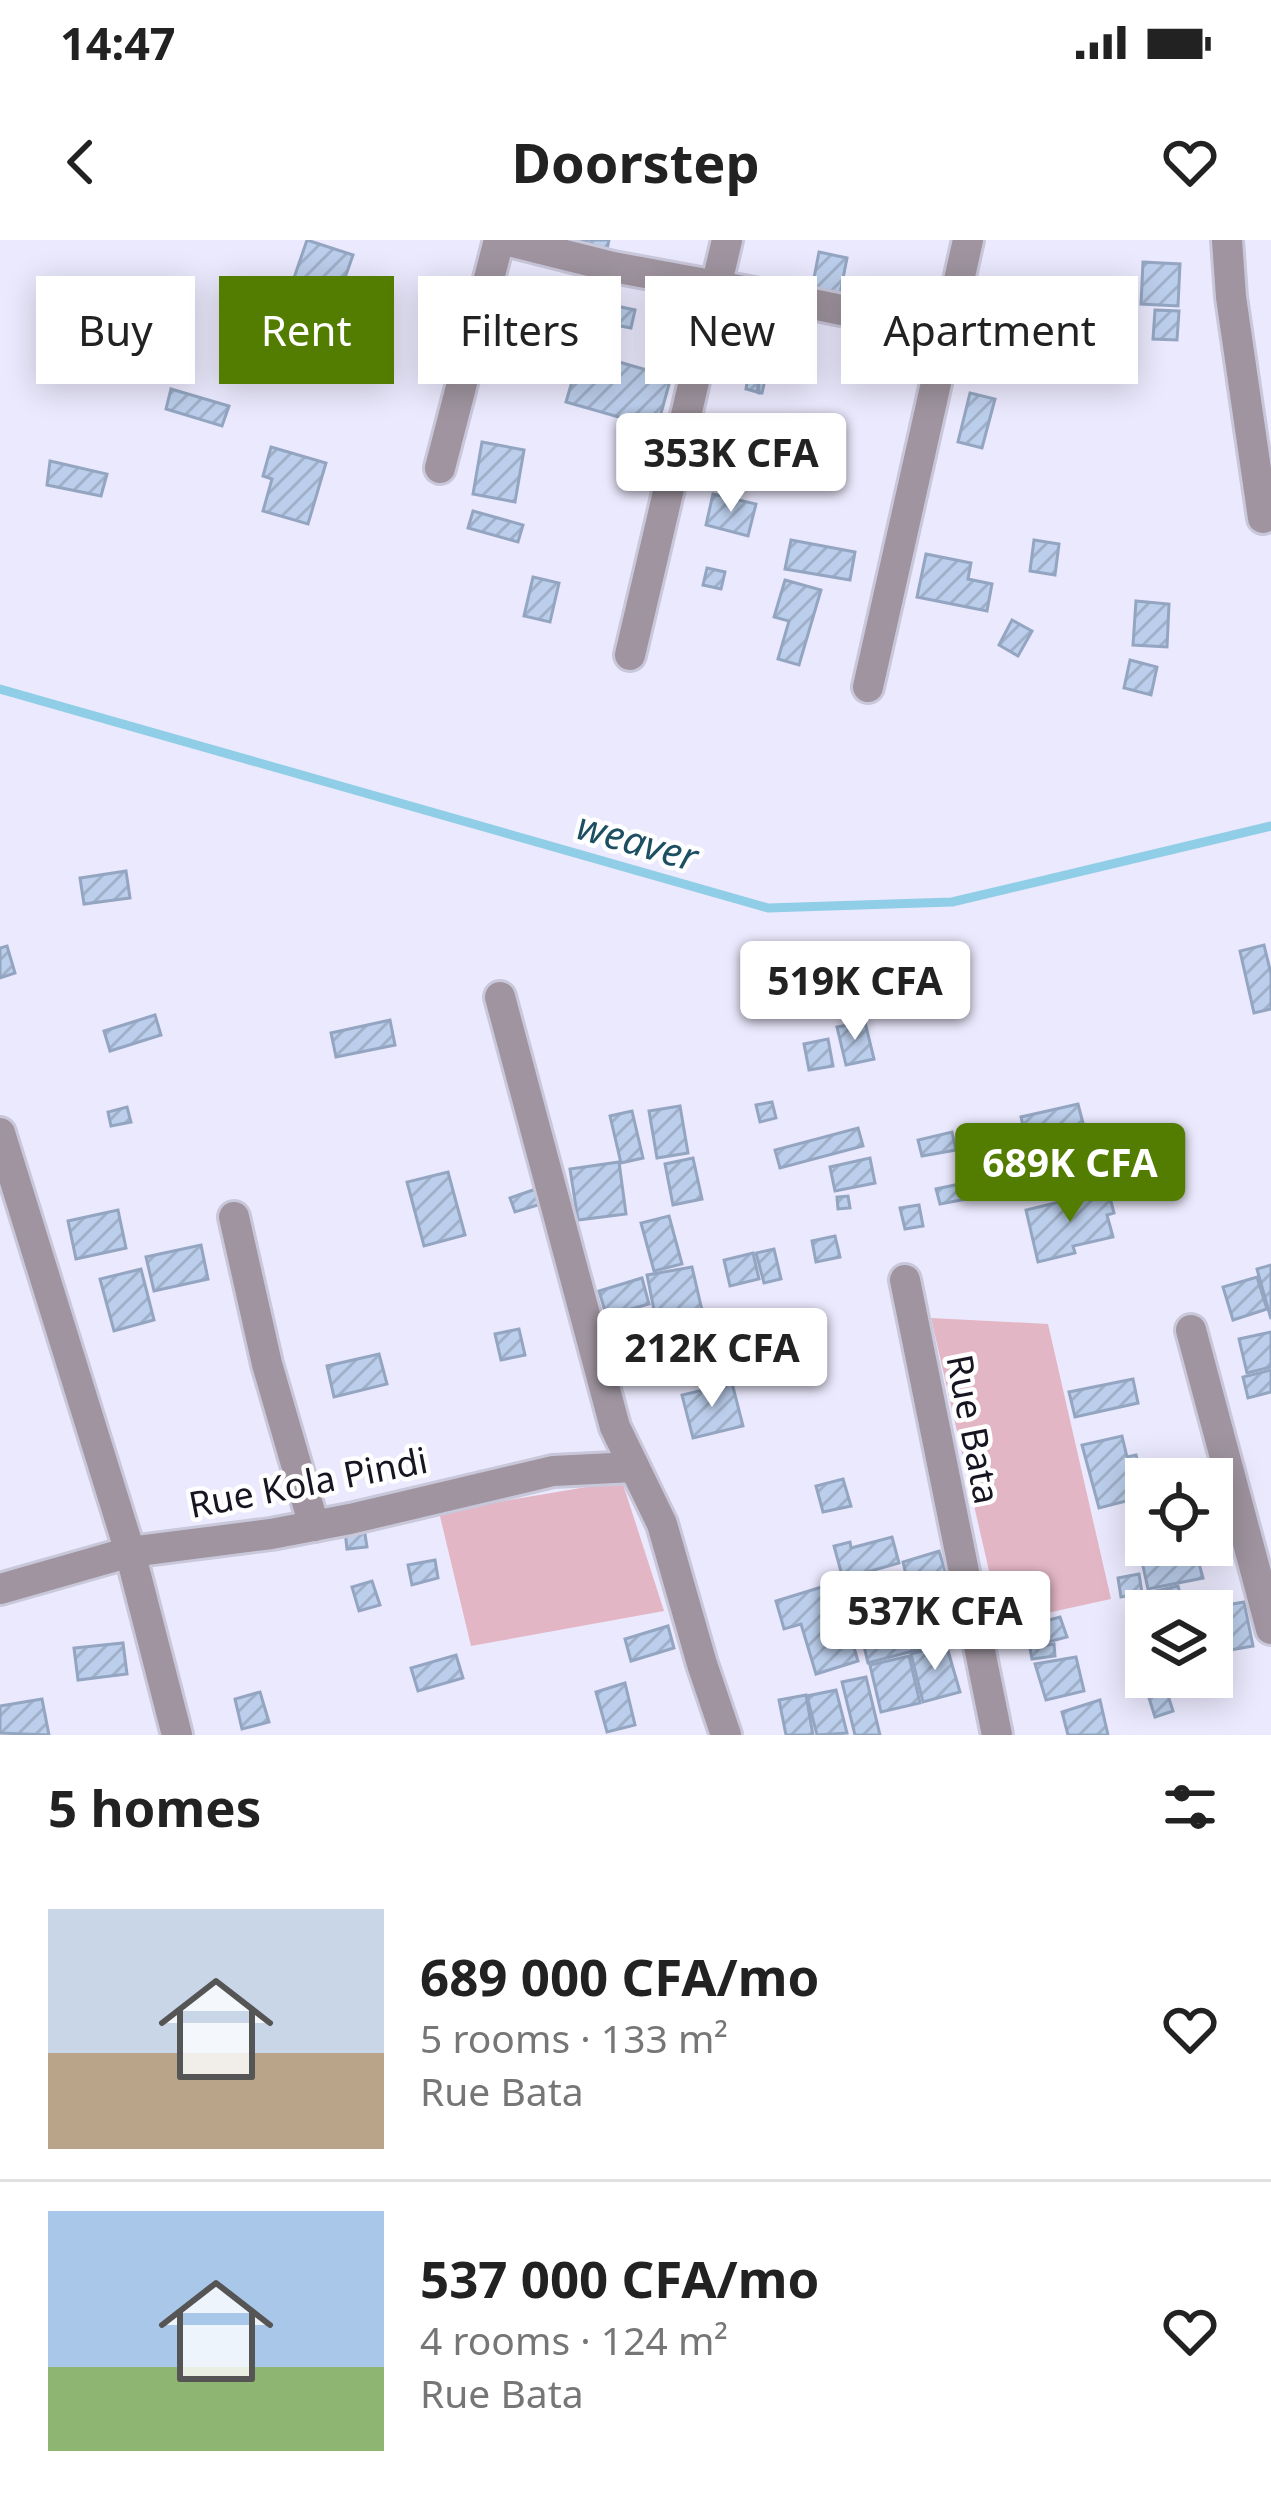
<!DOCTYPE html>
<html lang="en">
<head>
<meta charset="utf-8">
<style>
	body { margin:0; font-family:"Noto Sans",sans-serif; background:#f2f2f2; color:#222; height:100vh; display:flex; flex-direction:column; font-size:45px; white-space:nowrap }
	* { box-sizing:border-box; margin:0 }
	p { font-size:39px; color:#767676 }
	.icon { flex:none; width:66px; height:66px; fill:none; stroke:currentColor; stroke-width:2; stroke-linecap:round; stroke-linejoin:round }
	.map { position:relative; height:1495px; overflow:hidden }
	.side { display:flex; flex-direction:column; background:#fff; flex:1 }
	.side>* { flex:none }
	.guide { position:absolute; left:36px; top:36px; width:1200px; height:108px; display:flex; gap:24px }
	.fabs { position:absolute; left:1125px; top:1218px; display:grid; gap:24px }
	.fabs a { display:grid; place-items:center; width:108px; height:108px; border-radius:0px; background:#fff; box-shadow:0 6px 30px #0003; font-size:60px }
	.price { position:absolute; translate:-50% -102px; padding:0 27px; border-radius:12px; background:#fff; color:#222; font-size:39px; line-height:78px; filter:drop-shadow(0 3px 6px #0008) }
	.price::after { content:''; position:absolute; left:50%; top:72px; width:36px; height:27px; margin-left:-18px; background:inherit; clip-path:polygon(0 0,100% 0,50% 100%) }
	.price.on { background:#537d00; color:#fff }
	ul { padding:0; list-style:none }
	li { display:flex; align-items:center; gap:36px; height:300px; padding:0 48px }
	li+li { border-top:3px solid #e0e0e0 }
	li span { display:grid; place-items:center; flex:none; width:336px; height:240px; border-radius:0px; color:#555 }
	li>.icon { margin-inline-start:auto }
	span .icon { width:144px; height:144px; fill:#fffc; stroke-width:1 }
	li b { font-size:51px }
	h2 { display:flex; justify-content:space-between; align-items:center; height:144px; padding:0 48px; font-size:51px }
	.pill { padding:0 42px; border-radius:0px; background:#fff; box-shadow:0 6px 30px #0003; font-size:42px; line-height:108px }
	.pill.on { background:#537d00; color:#fff }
	.status { display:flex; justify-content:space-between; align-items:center; height:84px; padding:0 60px; background:#fff; direction:ltr }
	.status svg { height:33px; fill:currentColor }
	header { display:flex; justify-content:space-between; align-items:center; height:156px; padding:0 48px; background:#fff; font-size:54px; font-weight:700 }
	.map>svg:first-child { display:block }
	.grass { fill:#e3b6c5 }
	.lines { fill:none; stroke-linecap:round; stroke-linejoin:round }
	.stream { stroke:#90cde7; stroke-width:9 }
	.building { fill:url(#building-hatch); stroke:#93a5c1; stroke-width:3 }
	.minor-casing { stroke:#c9c7da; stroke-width:36 }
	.minor { stroke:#9f949f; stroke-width:30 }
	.labels { text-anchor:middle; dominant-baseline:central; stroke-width:9; stroke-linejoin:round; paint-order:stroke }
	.street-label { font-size:36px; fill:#171521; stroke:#fff }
	.water-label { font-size:39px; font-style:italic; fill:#1d4f62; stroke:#fff }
</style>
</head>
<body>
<div class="status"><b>14:47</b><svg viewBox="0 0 49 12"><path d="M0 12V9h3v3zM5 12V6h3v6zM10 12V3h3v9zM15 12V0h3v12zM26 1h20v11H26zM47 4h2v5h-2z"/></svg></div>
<header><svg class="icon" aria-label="back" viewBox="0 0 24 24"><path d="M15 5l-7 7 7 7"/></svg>Doorstep<svg class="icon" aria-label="heart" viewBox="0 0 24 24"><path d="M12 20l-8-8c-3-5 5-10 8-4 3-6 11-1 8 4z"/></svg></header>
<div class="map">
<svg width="1271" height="1495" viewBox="0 0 1271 1495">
	<defs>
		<pattern id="building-hatch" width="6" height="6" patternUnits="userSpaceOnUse" patternTransform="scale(3)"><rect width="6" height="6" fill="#bbceeb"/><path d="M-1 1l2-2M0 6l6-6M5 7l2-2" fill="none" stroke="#a0b0c9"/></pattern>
	</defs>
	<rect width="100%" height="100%" fill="#ebe9fd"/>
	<!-- grass -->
	<g class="grass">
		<polygon points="931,1078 1048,1084 1111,1359 1001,1383"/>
		<polygon points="622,1241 664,1371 471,1406 439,1272"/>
	</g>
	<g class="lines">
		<!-- stream -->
		<polyline class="stream" points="0,449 768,668 952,662 1271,586"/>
	</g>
	<!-- building -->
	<g class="building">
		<polygon points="307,0 353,15 329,83 284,67"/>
		<polygon points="576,0 609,0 607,9"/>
		<polygon points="819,12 847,18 840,54 812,48"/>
		<polygon points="1143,22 1180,24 1178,66 1141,64"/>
		<polygon points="345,46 366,53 352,97 331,90"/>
		<polygon points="597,62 635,70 631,88 594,81"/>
		<polygon points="1155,70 1179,71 1177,100 1153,99"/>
		<polygon points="1108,85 1122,86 1121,116 1107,115"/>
		<polygon points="1084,87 1097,94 1089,110 1075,103"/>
		<polygon points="755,96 774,99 762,153 759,153 759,139 757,152 746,149"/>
		<polygon points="581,111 671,137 657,188 566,162"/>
		<polygon points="171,149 229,166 222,186 166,169"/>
		<polygon points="970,153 995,159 982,208 958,202"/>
		<polygon points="751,175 790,180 787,200 749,194"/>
		<polygon points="482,202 524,210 515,262 473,254"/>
		<polygon points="271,207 326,223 308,284 263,271 272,239 263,236"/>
		<polygon points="50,221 107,234 101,256 47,245"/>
		<polygon points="713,254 756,264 748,296 706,285"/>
		<polygon points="473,271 523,285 518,302 468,288"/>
		<polygon points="791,300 855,312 850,340 785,329"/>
		<polygon points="1034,300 1059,304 1055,335 1030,331"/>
		<polygon points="926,314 971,323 968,339 992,344 987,371 917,357"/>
		<polygon points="707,328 725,332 721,349 703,345"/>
		<polygon points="533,337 559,343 550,382 524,376"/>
		<polygon points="785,340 821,350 799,425 778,419 789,381 774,377"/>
		<polygon points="1136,361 1169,364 1167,407 1133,405"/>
		<polygon points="1012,380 1032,391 1018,416 999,405"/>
		<polygon points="1130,420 1157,427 1151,455 1124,448"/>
		<polygon points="126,631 130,658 84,664 80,638"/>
		<polygon points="1264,705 1271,734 1271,769 1254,773 1240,711"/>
		<polygon points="7,706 15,733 0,738 0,708"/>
		<polygon points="155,775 161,795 110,811 104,791"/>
		<polygon points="390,780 395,805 336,817 331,793"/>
		<polygon points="865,782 874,819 846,825 837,787"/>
		<polygon points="828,799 833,826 809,830 804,804"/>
		<polygon points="772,862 776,878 760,882 756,865"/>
		<polygon points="1078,864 1089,906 1031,920 1021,877"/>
		<polygon points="680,866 688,913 657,918 649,871"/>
		<polygon points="127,867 131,882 111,886 108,872"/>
		<polygon points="632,871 643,918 621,923 610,876"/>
		<polygon points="858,888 863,906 780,928 775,910"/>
		<polygon points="952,892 956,910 922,916 918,900"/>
		<polygon points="1020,907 1022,927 1007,929 1004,908"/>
		<polygon points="693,918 702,959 673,965 665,924"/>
		<polygon points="870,918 875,943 835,951 830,927"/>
		<polygon points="619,922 626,974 578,980 570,929"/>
		<polygon points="448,932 465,995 424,1006 407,942"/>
		<polygon points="969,942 972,958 940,964 936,949"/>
		<polygon points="536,949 541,964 515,972 510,958"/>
		<polygon points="1108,950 1114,973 1107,975 1113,997 1073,1006 1075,1013 1038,1022 1026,970"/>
		<polygon points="848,956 850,968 838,969 837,957"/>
		<polygon points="919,965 923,986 905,989 900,968"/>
		<polygon points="118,970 126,1008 76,1019 68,981"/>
		<polygon points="669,976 682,1024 654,1031 641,983"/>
		<polygon points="835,996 840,1017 816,1022 812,1001"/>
		<polygon points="201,1005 208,1039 154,1051 146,1017"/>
		<polygon points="774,1009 781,1039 764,1043 756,1013"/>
		<polygon points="753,1013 759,1039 730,1046 724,1020"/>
		<polygon points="1271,1025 1271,1079 1257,1029"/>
		<polygon points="692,1027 704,1079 658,1090 647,1035"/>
		<polygon points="141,1029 154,1080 114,1091 100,1039"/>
		<polygon points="1257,1037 1267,1069 1233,1080 1223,1047"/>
		<polygon points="642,1038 649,1064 627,1070 636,1103 616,1108 599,1051"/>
		<polygon points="730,1083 738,1117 717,1122 709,1088"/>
		<polygon points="519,1089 525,1115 501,1120 495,1094"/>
		<polygon points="1271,1092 1271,1127 1247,1133 1239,1099"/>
		<polygon points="379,1114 387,1144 334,1157 327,1126"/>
		<polygon points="1271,1130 1271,1152 1248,1158 1243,1137"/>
		<polygon points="1133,1139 1138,1163 1075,1177 1069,1152"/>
		<polygon points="732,1143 743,1186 693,1198 682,1155"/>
		<polygon points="1122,1196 1127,1217 1136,1215 1146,1256 1099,1268 1082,1205"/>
		<polygon points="843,1239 851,1266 823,1272 816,1246"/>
		<polygon points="1146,1268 1146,1305 1194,1305 1203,1338 1148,1349 1131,1271"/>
		<polygon points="364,1288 367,1307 347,1309 345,1291"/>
		<polygon points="892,1297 899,1323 843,1339 834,1306 850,1302 851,1308"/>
		<polygon points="939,1311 950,1346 912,1359 903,1322"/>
		<polygon points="435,1320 438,1338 412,1345 408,1325"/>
		<polygon points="1139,1334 1142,1353 1121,1357 1118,1338"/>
		<polygon points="372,1341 380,1365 359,1371 352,1347"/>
		<polygon points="835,1343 858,1421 816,1434 801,1384 784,1389 776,1361"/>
		<polygon points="1178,1346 1185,1371 1146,1371 1146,1405 1141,1406 1129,1357"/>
		<polygon points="908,1358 921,1409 868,1423 856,1372"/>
		<polygon points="1244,1362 1253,1406 1230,1410 1225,1387 1231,1385 1227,1365"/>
		<polygon points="1060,1377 1067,1397 1029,1407 1022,1387"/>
		<polygon points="668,1386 674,1408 631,1421 625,1399"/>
		<polygon points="123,1403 127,1434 78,1440 74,1408"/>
		<polygon points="946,1404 960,1452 923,1462 911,1414"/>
		<polygon points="1054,1404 1055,1416 1032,1419 1030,1408"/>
		<polygon points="456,1415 463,1438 418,1451 411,1428"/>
		<polygon points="909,1416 920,1463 881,1472 870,1425"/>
		<polygon points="1076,1417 1084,1451 1046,1460 1035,1424"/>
		<polygon points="866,1437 880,1495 855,1495 842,1442"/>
		<polygon points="1163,1440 1173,1471 1155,1477 1145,1445"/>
		<polygon points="625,1443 635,1485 607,1492 596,1452"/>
		<polygon points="836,1450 847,1493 817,1495 807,1456"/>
		<polygon points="260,1452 269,1482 242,1489 235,1459"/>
		<polygon points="806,1455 813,1495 786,1495 779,1460"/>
		<polygon points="42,1459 49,1495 0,1493 0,1466"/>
		<polygon points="1100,1460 1108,1495 1068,1495 1062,1472"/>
	</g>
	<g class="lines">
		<defs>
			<g id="minor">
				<polyline points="505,0 613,27 793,60 948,92"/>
				<polyline points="1227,0 1231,57 1263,278"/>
				<polyline points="440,228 499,0"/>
				<polyline points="630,415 727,0"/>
				<polyline points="868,447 968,0"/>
				<polyline points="500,757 615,1187 662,1284 702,1424 726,1495"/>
				<polyline points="0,893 130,1312 177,1495"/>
				<polyline points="234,977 267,1124 314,1286"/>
				<polyline points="905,1040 997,1495"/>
				<polyline points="1191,1090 1271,1389"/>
				<polyline points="0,1349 130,1312 271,1294 350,1279 553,1231 634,1227"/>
			</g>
		</defs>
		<!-- minor casing -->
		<use href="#minor" class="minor-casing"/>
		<!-- minor -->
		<use href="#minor" class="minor"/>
	</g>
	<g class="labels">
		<!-- street labels -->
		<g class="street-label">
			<text transform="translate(974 1189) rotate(79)">Rue Bata</text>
			<text transform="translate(308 1242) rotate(-11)">Rue Kola Pindi</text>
		</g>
		<!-- water labels -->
		<g class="water-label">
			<text transform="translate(638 600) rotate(16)">weaver</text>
		</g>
	</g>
</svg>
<div class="fabs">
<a><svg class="icon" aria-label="locate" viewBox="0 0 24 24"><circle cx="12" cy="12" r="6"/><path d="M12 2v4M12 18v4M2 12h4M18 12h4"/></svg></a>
<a><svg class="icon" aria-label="layers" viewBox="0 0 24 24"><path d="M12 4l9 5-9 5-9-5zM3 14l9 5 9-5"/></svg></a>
</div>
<b class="price" style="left:731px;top:275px">353K CFA</b>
<b class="price" style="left:855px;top:803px">519K CFA</b>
<b class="price on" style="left:1070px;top:985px">689K CFA</b>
<b class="price" style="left:712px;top:1170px">212K CFA</b>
<b class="price" style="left:935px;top:1433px">537K CFA</b>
<div class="guide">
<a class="pill">Buy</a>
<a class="pill on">Rent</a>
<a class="pill">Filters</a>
<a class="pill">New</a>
<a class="pill">Apartment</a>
</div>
</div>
<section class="side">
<h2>5 homes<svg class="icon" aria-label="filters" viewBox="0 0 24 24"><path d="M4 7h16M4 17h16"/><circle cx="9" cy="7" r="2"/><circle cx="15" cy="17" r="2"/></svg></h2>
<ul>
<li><span style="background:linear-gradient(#c9d6e8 60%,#b9a48a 0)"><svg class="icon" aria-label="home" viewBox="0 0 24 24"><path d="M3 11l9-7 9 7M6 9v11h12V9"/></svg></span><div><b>689 000 CFA/mo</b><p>5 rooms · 133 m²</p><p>Rue Bata</p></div><svg class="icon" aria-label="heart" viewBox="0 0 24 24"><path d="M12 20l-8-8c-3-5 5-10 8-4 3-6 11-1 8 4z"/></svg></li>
<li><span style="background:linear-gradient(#a9c7e8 65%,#8fb573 0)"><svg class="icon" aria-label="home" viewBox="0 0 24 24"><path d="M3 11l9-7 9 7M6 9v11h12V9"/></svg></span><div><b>537 000 CFA/mo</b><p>4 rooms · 124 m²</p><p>Rue Bata</p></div><svg class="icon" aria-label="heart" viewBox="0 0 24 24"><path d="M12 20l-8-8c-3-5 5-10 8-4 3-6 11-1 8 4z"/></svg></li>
</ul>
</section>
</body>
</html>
